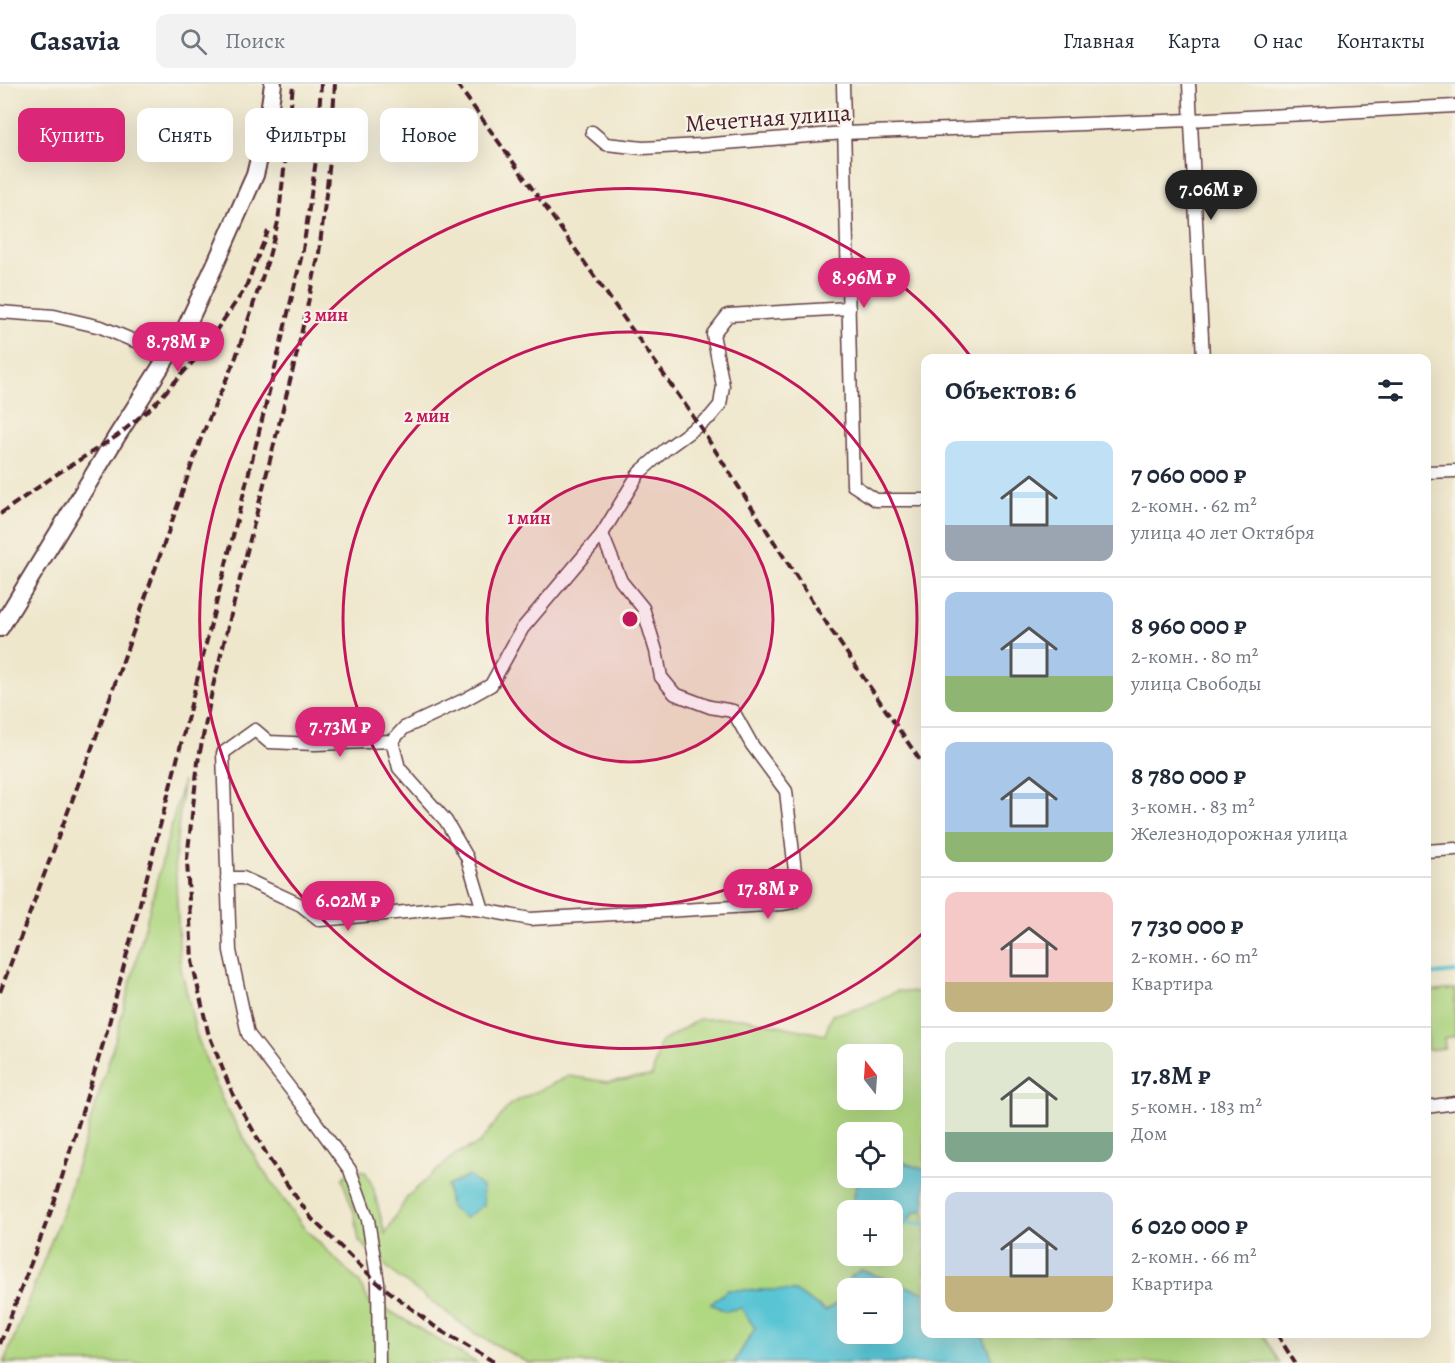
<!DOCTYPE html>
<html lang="ru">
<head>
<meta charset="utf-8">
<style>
	body { margin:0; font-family:Alegreya,serif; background:#f2f2f3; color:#1f2937; height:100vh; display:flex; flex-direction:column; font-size:22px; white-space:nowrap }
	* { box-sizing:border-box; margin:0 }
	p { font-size:20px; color:#747a83 }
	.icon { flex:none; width:33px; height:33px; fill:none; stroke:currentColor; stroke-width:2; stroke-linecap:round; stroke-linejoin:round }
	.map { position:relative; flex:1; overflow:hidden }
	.details { position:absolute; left:921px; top:270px; width:510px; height:984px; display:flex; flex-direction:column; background:#fff; border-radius:12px; box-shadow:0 6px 24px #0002 }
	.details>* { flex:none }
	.guide { position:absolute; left:18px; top:24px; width:570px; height:54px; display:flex; gap:12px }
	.needle { width:39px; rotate:343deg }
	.buttons { position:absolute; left:837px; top:960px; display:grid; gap:12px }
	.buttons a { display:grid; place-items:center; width:66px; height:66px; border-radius:12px; background:#fff; box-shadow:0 6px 24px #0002; font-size:30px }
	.price { position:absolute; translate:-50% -51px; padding:0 14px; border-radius:21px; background:#db2777; color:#fff; font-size:20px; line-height:39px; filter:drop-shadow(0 2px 3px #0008) }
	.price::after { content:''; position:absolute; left:50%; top:36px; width:18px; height:14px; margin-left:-9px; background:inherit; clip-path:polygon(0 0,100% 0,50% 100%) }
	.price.selected { background:#222; color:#fff }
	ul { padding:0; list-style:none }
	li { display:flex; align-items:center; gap:18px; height:150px; padding:0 24px }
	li+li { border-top:2px solid #e0e1e3 }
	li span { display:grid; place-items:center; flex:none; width:168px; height:120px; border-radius:12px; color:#555 }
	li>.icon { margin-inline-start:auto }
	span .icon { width:72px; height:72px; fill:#fffc; stroke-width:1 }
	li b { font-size:26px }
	h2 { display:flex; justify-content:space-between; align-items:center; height:72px; padding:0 24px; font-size:26px }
	.pill { padding:0 21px; border-radius:12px; background:#fff; box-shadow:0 6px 24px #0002; font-size:21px; line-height:54px }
	.pill.selected { background:#db2777; color:#fff }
	header { display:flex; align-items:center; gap:36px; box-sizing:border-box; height:84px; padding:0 30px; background:#fff; border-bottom:2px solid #e0e1e3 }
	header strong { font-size:28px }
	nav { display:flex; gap:33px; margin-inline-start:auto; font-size:21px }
	.search { width:420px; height:54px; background:#f2f2f3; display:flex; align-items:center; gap:15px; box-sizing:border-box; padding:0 21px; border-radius:12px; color:#747a83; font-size:22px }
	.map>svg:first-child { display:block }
	.green { fill:#b0d782; stroke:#7d7b56; stroke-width:1.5; fill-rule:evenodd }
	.water { fill:#59c4d4; stroke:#527280; stroke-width:1.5 }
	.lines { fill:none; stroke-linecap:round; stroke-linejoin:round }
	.stream { stroke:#59c4d4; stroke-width:4 }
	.street-casing { stroke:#633d43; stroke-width:15 }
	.secondary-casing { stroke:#633d43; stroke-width:20 }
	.street { stroke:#fff; stroke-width:12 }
	.secondary { stroke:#fff; stroke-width:16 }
	.rail { stroke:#4a1f2b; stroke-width:4; stroke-dasharray:9 4.5; stroke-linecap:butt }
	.ring { fill:none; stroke:#c2185b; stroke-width:3 }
	.labels { text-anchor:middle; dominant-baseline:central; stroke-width:4.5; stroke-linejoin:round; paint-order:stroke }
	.street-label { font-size:24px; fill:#4a1f2b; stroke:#f7f3e8 }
	.centre { fill:#c2185b; stroke:#f7f3e8; stroke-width:3 }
	.ring-label { font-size:18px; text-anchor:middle; font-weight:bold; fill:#c2185b; stroke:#f7f3e8; stroke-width:4.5; stroke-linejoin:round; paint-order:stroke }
</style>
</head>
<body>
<header>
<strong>Casavia</strong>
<div class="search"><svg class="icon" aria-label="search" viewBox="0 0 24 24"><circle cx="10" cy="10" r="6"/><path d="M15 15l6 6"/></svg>Поиск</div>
<nav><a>Главная</a><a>Карта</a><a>О нас</a><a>Контакты</a></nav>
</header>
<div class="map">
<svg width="1455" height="1279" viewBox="0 0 1455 1279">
	<rect width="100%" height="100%" fill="#f7f3e8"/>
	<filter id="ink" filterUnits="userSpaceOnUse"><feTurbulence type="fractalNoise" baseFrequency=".0167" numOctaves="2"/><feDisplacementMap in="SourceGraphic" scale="12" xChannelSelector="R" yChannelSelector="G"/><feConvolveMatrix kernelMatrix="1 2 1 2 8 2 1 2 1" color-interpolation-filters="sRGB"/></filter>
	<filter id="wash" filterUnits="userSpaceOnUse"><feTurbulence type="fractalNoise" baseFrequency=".008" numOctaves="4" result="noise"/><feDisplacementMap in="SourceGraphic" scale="24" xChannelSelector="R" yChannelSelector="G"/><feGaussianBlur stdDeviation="1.35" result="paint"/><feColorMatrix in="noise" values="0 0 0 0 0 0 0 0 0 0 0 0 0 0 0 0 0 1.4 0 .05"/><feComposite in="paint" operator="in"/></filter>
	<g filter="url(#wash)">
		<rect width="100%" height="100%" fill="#efe7cc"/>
		<!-- green -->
		<g class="green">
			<polygon points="183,697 175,774 180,880 197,953 223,1018 262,1085 304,1144 360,1199 368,1216 393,1229 477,1279 4,1279 64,1124 117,950"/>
			<polygon points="1455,905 1455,952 1444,954 1445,964 1427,966 1427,908"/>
			<path d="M 897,907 L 925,909 L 925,1086 L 893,1075 L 892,1048 L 848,1048 L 848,1094 L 861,1094 C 855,1102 852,1117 854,1126 L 848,1126 L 848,1172 L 892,1172 L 893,1149 L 897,1150 L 915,1128 L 925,1126 L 925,1209 L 861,1186 L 850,1193 L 846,1214 L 825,1227 L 795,1207 L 727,1206 L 712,1220 L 725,1227 L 741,1223 L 755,1244 L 734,1279 L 528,1279 L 473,1248 L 397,1192 L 359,1157 L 355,1132 L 342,1095 L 350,1086 L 365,1087 L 373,1103 L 385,1150 L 408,1112 L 456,1070 L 480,1059 L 510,1020 L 569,992 L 607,998 L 652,992 L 660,959 L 699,935 L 742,934 L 825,951 L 832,931 L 861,924 ZM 848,970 L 892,970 L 892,1016 L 848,1016 Z"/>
			<polygon points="982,1250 1262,1250 1280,1279 992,1279 993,1276"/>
		</g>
		<!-- water -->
		<g class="water">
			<path d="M 893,1075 L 925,1086 L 925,1126 L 915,1128 L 896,1150 L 893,1149 L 892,1126 L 854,1126 C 852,1117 855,1102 861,1094 L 892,1094 Z"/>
			<polygon points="469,1092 482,1103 484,1121 465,1134 450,1123 447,1102"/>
			<polygon points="861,1186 925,1209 926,1250 982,1250 993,1276 992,1279 734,1279 755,1244 741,1224 725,1227 711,1220 727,1206 769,1206 795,1207 825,1227 846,1214 847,1205 848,1250 892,1250 892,1204 848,1204 850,1193"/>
		</g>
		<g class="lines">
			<!-- stream -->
			<g class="stream">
				<polyline points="1426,891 1455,888"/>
				<polyline points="907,1139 926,1140"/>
			</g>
		</g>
	</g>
	<g filter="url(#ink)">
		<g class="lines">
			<defs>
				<g id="street">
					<polyline points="843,0 853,401 876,416 926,416"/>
					<polyline points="1189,0 1203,274"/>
					<polyline points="592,48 606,60 643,64 701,61 844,49 1191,36 1455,22"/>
					<polyline points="0,228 54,232 101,243 132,256 172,267"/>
					<polyline points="1426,388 1455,387"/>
					<polyline points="392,657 399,684 446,737 467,773 483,826 530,835 782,820 793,818 796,796 786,707 752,661 733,627 710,623 675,610 661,593 656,567 643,524 621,497 602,450"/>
					<polyline points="1426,767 1455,765"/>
					<polyline points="227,794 243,794 301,821 320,836 459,823 483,826"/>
					<polyline points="1426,1023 1455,1019"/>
					<polyline points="379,1279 378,1199 368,1136 350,1086 309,1029 248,950 230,867 223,669 255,646 269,658 315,660 392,657 404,644 466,615 491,601 522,545 602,450 639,389 666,365 710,333 720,321 723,302 713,250 728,231 849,224"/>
				</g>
				<polyline id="secondary" points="0,544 117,352 186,243 215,181 255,91 267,42 273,0"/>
			</defs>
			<!-- street casing -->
			<use href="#street" class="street-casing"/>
			<!-- secondary casing -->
			<use href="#secondary" class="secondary-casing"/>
			<!-- street -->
			<use href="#street" class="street"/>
			<!-- secondary -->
			<use href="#secondary" class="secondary"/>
			<!-- rail -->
			<g class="rail">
				<polyline points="335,0 330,77 319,169 297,269 213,602 198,678 187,775 192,877 208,948 233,1011 271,1078 312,1135 378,1199 438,1245 496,1279"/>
				<polyline points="457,0 544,121 691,329 829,543 926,685"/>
				<polyline points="0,430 57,390 117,352 153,322 199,271 245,205 268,147"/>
				<polyline points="0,908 99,645 203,349 236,273 268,176 278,138 289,43 293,0"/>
				<polyline points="1277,1250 1295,1279"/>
				<polyline points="0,1260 54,1119 107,947 176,680 274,288 303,166 316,76 321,0"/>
			</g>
		</g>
	</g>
	<!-- distance rings -->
	<circle cx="630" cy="535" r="143" fill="#c2185b" fill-opacity=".12"/>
	<g class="ring">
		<circle cx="630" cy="535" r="143"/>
		<circle cx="630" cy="535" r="287"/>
		<path d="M923 849A430 430 0 1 1 971 273"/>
	</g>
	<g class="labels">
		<!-- street labels -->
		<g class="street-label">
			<text transform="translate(768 34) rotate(-4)">Мечетная улица</text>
		</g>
	</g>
	<circle cx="630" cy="535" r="9" class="centre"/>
	<g class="ring-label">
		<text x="326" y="237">3 мин</text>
		<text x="427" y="338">2 мин</text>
		<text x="529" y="440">1 мин</text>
	</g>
</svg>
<div class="buttons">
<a><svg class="needle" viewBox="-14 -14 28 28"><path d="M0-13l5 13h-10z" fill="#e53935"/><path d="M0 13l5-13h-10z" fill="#747a83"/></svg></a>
<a><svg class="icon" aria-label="locate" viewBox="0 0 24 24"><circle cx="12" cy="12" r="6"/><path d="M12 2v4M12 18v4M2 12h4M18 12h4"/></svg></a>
<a>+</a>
<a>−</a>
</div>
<b class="price selected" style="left:1211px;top:137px">7.06M ₽</b>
<b class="price" style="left:864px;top:225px">8.96M ₽</b>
<b class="price" style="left:178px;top:289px">8.78M ₽</b>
<b class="price" style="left:340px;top:674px">7.73M ₽</b>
<b class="price" style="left:768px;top:836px">17.8M ₽</b>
<b class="price" style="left:348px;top:848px">6.02M ₽</b>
<div class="guide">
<a class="pill selected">Купить</a>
<a class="pill">Снять</a>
<a class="pill">Фильтры</a>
<a class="pill">Новое</a>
</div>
<section class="details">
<h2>Объектов: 6<svg class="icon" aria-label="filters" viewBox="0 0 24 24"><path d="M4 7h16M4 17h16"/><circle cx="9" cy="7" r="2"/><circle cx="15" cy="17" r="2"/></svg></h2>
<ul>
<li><span style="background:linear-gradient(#bfe0f5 70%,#9aa5b1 0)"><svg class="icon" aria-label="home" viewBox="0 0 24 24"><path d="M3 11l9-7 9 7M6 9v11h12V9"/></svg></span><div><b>7 060 000 ₽</b><p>2-комн. · 62 m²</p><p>улица 40 лет Октября</p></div></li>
<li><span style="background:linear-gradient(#a9c7e8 70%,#8fb573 0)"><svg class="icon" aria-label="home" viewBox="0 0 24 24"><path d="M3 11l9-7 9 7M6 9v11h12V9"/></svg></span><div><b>8 960 000 ₽</b><p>2-комн. · 80 m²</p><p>улица Свободы</p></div></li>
<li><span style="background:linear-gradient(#a9c7e8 75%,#8fb573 0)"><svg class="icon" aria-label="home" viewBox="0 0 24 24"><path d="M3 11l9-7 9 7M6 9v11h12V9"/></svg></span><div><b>8 780 000 ₽</b><p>3-комн. · 83 m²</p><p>Железнодорожная улица</p></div></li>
<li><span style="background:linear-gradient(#f6c9c9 75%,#c2b280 0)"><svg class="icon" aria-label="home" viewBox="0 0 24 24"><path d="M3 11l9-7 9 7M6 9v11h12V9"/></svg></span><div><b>7 730 000 ₽</b><p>2-комн. · 60 m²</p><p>Квартира</p></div></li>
<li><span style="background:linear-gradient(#dfe7d0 75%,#7fa58c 0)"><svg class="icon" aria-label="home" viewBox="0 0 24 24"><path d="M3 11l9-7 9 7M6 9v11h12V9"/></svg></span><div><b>17.8M ₽</b><p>5-комн. · 183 m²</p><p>Дом</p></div></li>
<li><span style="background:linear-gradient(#c9d6e8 70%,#c2b280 0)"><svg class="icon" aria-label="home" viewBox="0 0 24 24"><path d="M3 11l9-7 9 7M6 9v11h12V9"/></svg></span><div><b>6 020 000 ₽</b><p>2-комн. · 66 m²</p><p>Квартира</p></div></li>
</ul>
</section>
</div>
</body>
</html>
